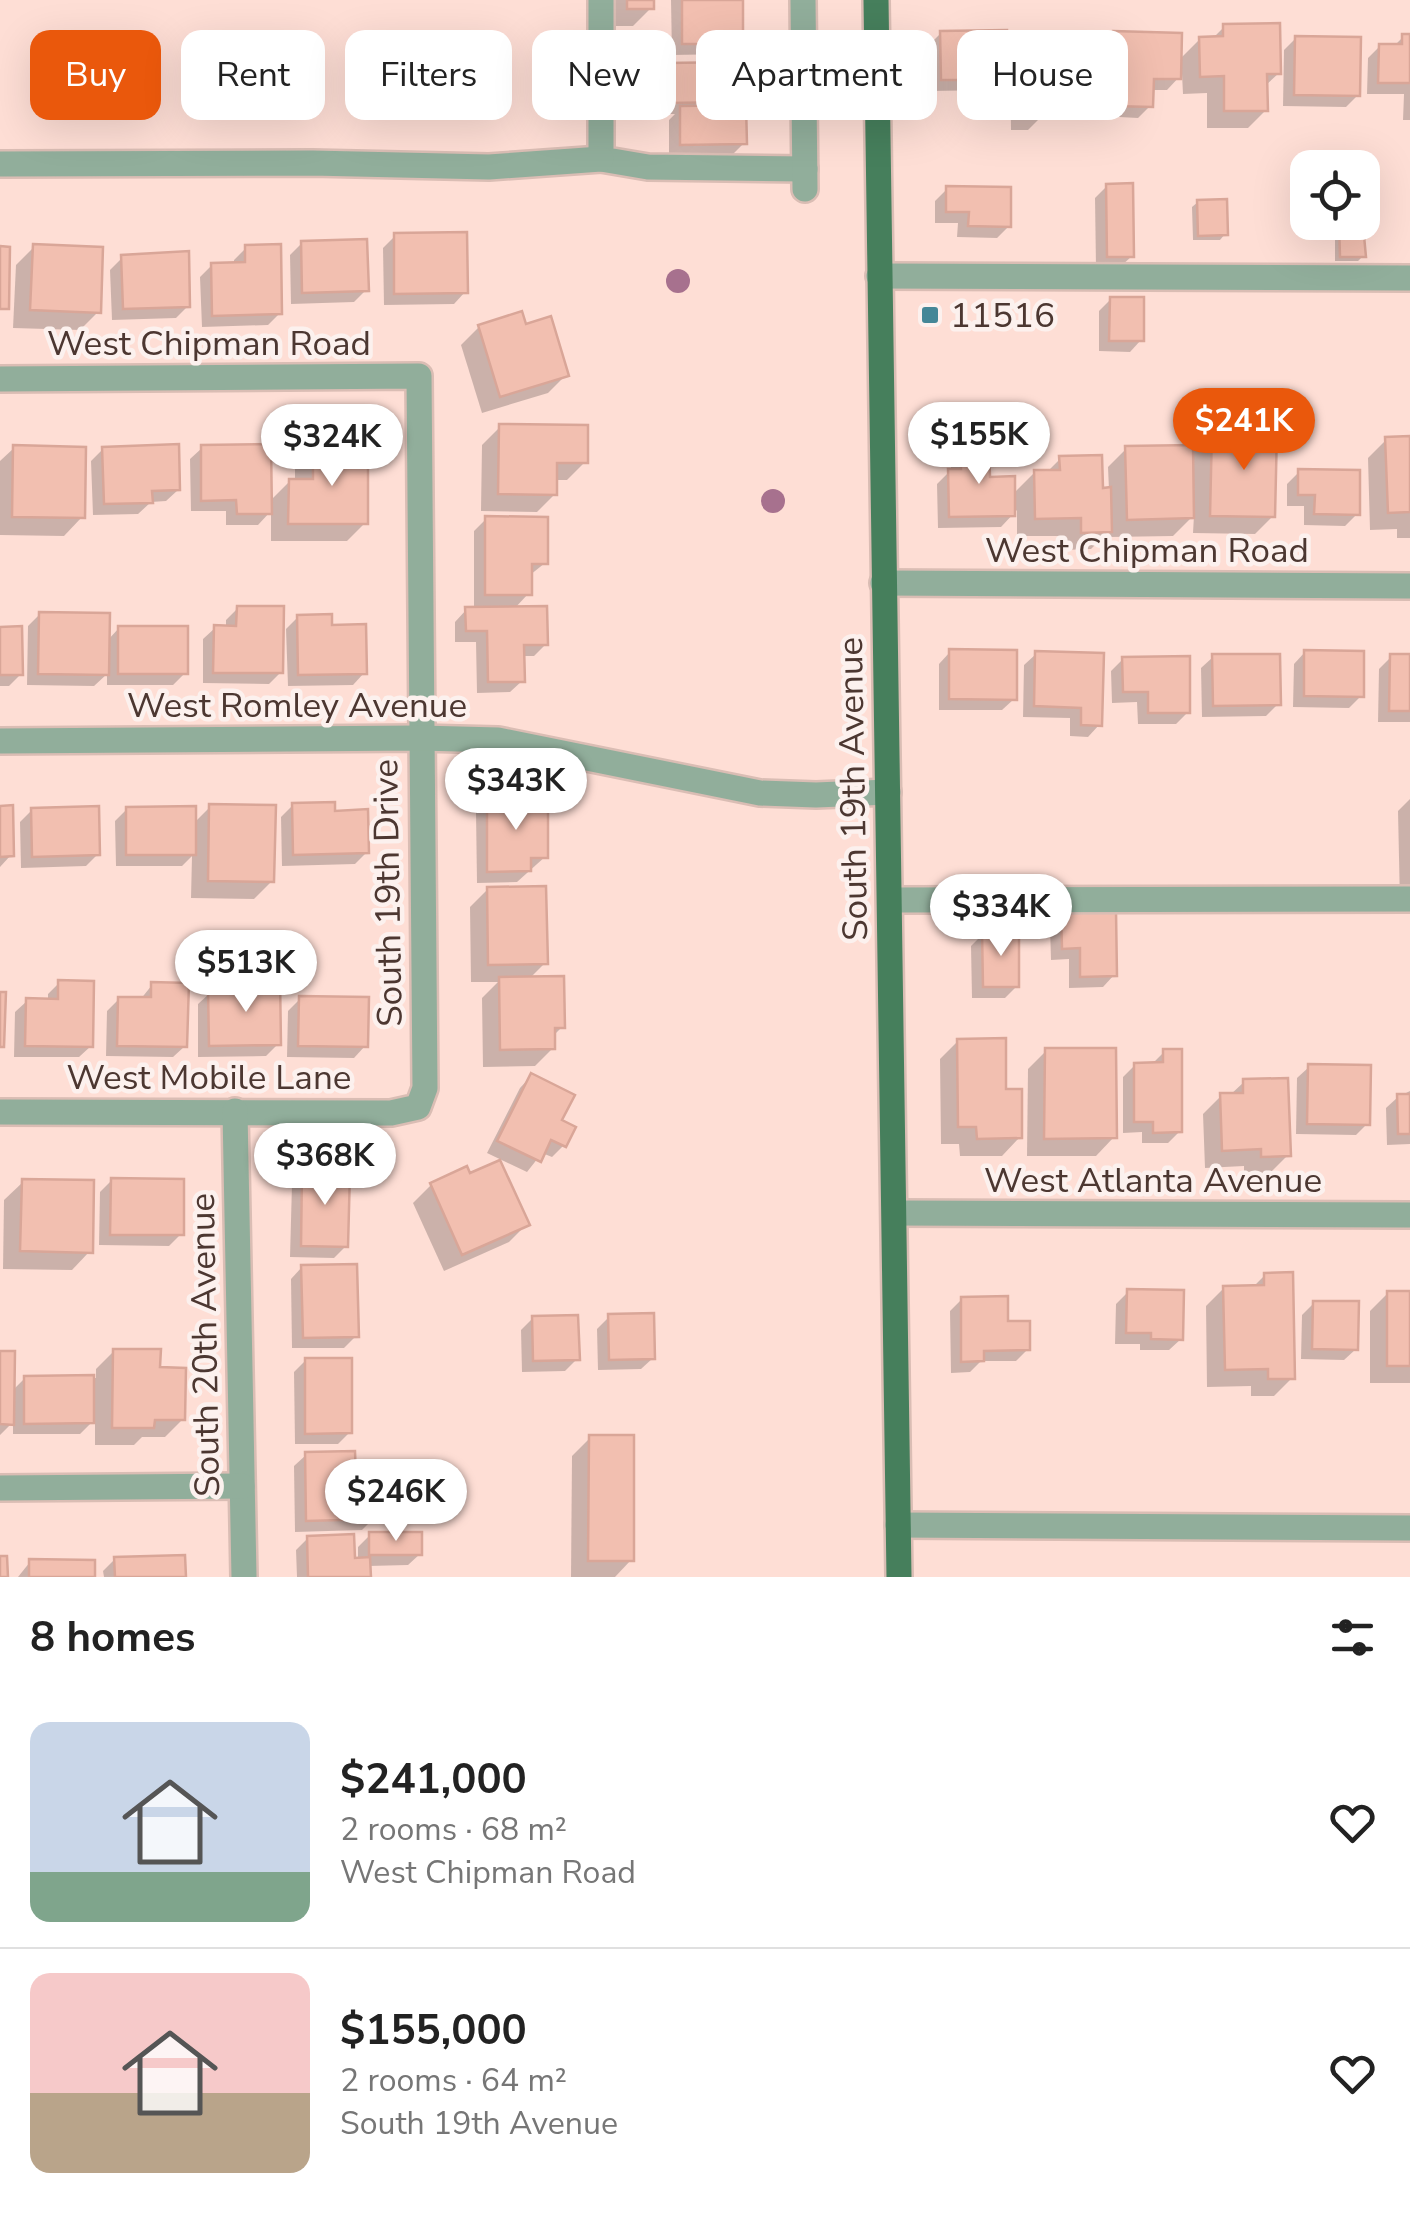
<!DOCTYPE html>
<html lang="en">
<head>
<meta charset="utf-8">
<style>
	body { margin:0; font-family:"Nunito Sans",sans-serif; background:#f2f2f2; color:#222; height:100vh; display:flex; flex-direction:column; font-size:38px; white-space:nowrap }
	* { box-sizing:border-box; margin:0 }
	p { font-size:32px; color:#767676 }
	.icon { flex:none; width:55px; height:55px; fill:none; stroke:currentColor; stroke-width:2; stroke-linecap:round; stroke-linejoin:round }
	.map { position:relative; height:1577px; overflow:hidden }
	.panel { display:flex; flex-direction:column; background:#fff; flex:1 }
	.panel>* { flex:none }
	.hud { position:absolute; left:30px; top:30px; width:1350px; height:90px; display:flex; gap:20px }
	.tools { position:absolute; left:1290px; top:150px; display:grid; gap:20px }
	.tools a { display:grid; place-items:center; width:90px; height:90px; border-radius:20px; background:#fff; box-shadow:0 10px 40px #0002; font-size:50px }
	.price { position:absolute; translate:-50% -85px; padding:0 22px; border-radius:35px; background:#fff; color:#222; font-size:32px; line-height:65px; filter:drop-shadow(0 2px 5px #0008) }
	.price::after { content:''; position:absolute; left:50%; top:60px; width:30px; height:22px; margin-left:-15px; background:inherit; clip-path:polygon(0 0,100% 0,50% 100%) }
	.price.on { background:#ea580c; color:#fff }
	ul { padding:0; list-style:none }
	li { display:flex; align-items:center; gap:30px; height:250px; padding:0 30px }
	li+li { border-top:2px solid #e0e0e0 }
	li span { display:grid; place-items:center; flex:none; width:280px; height:200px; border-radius:20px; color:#555 }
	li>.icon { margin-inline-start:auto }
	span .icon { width:120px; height:120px; fill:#fffc; stroke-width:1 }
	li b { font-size:42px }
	h2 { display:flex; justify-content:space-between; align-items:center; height:120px; padding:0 30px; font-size:42px }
	.tag { padding:0 35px; border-radius:20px; background:#fff; box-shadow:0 10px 40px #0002; font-size:35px; line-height:90px }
	.tag.on { background:#ea580c; color:#fff }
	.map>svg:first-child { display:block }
	.shadow { fill:#0003 }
	.building { fill:#f2bfb0; stroke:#d9a698; stroke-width:2.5 }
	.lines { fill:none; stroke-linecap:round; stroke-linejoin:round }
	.minor-casing { stroke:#dabdb4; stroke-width:30 }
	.major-casing { stroke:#dabdb4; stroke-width:30 }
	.minor { stroke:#91ae9b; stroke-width:25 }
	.major { stroke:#467f5c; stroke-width:25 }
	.tree { fill:#a7718e }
	.poi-dot { fill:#448797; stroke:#fcf1ee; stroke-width:4 }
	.labels { text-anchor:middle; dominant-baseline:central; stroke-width:9; stroke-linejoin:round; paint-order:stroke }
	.poi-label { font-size:35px; fill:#4c3731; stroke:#fcf1ee; text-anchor:start }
	.street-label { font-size:35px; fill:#4c3731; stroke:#fcf1ee }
</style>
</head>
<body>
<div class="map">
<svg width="1410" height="1577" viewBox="0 0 1410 1577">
	<rect width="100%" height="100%" fill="#feded5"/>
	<!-- shadow -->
	<g class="shadow">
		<polygon points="610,0 651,0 651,8 633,26 610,26"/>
		<polygon points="671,0 740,0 741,43 729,54 672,55"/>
		<polygon points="1224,27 1279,73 1265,86 1266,110 1248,128 1207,128 1207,93 1183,94 1182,74 1167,90 1151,90 1150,106 1138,118 1100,116 1103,45 1114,34 1179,60 1200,39 1212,39"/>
		<polygon points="941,33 1005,79 993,90 930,91 929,45"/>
		<polygon points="1403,37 1410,37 1410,120 1403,120 1404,94 1367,94 1368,58 1380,46 1393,47"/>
		<polygon points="1028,38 1094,94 1076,113 1045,113 1028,130 1011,130 1010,56"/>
		<polygon points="1296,38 1358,95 1346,107 1283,106 1284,50"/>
		<polygon points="668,65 734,101 728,108 744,143 732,155 669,155 669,120 675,114 657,114 656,77"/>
		<polygon points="1107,186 1132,256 1120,267 1096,268 1095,198"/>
		<polygon points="947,189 1009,226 997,238 957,237 958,223 935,223 935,201"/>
		<polygon points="1198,202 1225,234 1220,240 1193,240 1192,207"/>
		<polygon points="1362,216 1363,256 1358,261 1335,261 1335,222 1362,222"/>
		<polygon points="395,236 465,292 454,304 384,305 383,248"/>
		<polygon points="302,243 366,290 354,302 291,304 290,255"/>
		<polygon points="34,247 98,312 80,330 13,328 16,265"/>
		<polygon points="246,248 280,313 268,325 202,327 200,277 212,265 234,265 234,260"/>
		<polygon points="122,258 188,306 176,318 112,320 110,270"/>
		<polygon points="1111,299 1141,340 1130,352 1099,351 1099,311"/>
		<polygon points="479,327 524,327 566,375 548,393 482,413 461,345"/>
		<polygon points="500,427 585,462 567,480 555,480 555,494 537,512 481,511 482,445"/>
		<polygon points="1213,431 1273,516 1255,534 1193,533 1194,515 1173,536 1110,537 1109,531 1091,549 1064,550 1064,536 1017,536 1017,510 1001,527 938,528 937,484 951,470 951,458 962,446 987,479 1012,495 1035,472 1047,472 1060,459 1100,491 1109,490 1108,467 1126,449 1191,453"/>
		<polygon points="1410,439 1410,538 1397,538 1397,529 1370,530 1368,458 1386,440"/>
		<polygon points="14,448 82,517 64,536 0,535 0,461"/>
		<polygon points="202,448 270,501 290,481 295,481 295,468 314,450 365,523 347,541 271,541 271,511 258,525 226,525 226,511 191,511 190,459"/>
		<polygon points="103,449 178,490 166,501 151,502 138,514 93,515 91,461"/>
		<polygon points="1299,472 1357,514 1345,526 1304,525 1304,506 1287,506 1287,484"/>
		<polygon points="486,519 545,563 530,575 529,593 514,609 546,644 534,656 522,656 522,681 510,692 477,693 476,642 455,642 455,622 466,610 474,610 474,531"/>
		<polygon points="238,608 281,672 269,684 203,683 203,639 215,628 226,628 226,620"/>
		<polygon points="40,614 107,641 119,628 185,673 173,685 107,685 107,674 94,686 27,685 28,626"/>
		<polygon points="298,617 330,627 364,673 353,685 288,686 286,629"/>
		<polygon points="0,629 21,674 9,686 0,686"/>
		<polygon points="950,652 1014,699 1002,710 939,710 939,664"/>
		<polygon points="1305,652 1361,696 1349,708 1293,707 1294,664"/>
		<polygon points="1036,654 1099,725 1088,737 1070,736 1070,718 1023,717 1024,665"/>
		<polygon points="1213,657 1278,704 1266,716 1202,717 1201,668"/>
		<polygon points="1391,657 1410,657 1410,722 1378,722 1379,669"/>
		<polygon points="1123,659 1188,712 1176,724 1138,724 1137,702 1112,703 1111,671"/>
		<polygon points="1410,799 1410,903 1400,904 1398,811"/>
		<polygon points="488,800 546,856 517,882 477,883 476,812"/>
		<polygon points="293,805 333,813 367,852 355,864 282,866 281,817"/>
		<polygon points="210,807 272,881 254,899 191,898 192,856 182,866 116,866 115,821 127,809 194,823"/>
		<polygon points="0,808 11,855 0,867"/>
		<polygon points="32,810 98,854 86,866 21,868 20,822"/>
		<polygon points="488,889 545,963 529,979 562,1027 552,1037 553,1048 535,1066 483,1067 482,998 498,982 471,982 470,907"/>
		<polygon points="1062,914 1114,975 1103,987 1069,988 1069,959 1051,960 1050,926"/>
		<polygon points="983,934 1017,986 1005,998 972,998 971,946"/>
		<polygon points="250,981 278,1044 266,1056 198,1057 198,1004 210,993 239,992"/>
		<polygon points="59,983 91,1046 79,1057 14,1057 15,1012 27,1001 48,1001 48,994"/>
		<polygon points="152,985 185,1046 173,1057 106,1056 107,1011 119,999 140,1000"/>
		<polygon points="300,999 365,1046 354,1058 287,1057 288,1011"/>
		<polygon points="958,1041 1004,1091 1020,1137 1002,1156 960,1156 959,1144 941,1144 940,1059"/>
		<polygon points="1046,1051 1114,1137 1096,1156 1027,1156 1028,1069"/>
		<polygon points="1164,1052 1180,1131 1168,1143 1142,1143 1142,1132 1123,1133 1123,1077 1135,1065 1152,1064"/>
		<polygon points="1309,1067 1367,1124 1356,1135 1296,1134 1297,1078"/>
		<polygon points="531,1076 559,1122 564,1145 552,1157 542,1153 527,1172 487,1153 520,1088"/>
		<polygon points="1244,1082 1288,1155 1270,1173 1244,1174 1244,1166 1205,1168 1203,1114 1221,1096 1230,1095"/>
		<polygon points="1410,1091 1410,1144 1387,1145 1386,1108 1398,1097"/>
		<polygon points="303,1173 346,1246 334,1258 290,1257 292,1184"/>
		<polygon points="112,1180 181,1234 169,1246 99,1245 100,1192"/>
		<polygon points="23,1182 90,1251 72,1270 3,1269 4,1200"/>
		<polygon points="431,1185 527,1224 509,1242 444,1271 413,1203"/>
		<polygon points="302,1267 356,1336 344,1348 292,1348 291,1279"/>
		<polygon points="1265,1275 1292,1378 1274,1396 1251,1396 1251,1386 1207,1387 1206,1306 1224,1288 1252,1288"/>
		<polygon points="1128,1292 1181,1339 1169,1350 1140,1350 1140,1344 1115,1344 1116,1304"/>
		<polygon points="1388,1293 1410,1293 1410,1383 1370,1383 1370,1311"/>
		<polygon points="962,1299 1006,1323 1028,1349 1016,1361 981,1361 970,1372 951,1373 950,1311"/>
		<polygon points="1314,1303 1356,1349 1344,1360 1301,1359 1302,1315"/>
		<polygon points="609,1317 653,1358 641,1369 598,1370 597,1329"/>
		<polygon points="533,1318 577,1359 565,1371 522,1372 521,1330"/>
		<polygon points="114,1351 158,1370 183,1419 165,1437 142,1437 134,1445 95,1445 95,1419 80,1434 13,1434 13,1422 0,1435 0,1353 12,1391 25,1378 96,1378 96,1369"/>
		<polygon points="306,1360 350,1432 338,1444 295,1444 294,1372"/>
		<polygon points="590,1438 631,1560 615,1577 571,1577 572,1456"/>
		<polygon points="306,1455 354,1482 374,1518 362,1530 295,1532 294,1466"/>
		<polygon points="370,1535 420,1554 408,1565 368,1566 368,1577 297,1577 296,1550 308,1538 352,1560 358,1560 358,1547"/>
		<polygon points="115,1559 184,1577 104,1577 103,1571"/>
		<polygon points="30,1562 93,1577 18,1577"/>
	</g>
	<!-- building -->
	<g class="building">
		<rect x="627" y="0" width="27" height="9"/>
		<rect x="682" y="0" width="61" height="44"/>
		<polygon points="1280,23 1281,74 1267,74 1268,111 1224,111 1224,76 1200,77 1199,37 1223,36 1223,24"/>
		<polygon points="1007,30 1007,80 941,80 940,31"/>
		<polygon points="1113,31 1182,33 1181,79 1154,79 1153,107 1111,106"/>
		<polygon points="1095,34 1097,95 1048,96 1048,113 1028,113 1027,35"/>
		<polygon points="1402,34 1410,34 1410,83 1378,83 1379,44 1402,44"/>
		<polygon points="1295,36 1361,37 1360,96 1294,95"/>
		<polygon points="736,62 737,102 668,103 667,63"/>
		<polygon points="746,105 747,144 680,145 680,106"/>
		<polygon points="1363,156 1364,188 1362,168 1320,168 1320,158"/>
		<polygon points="1133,183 1134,257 1107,257 1106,184"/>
		<polygon points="946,186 1011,187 1011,227 968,226 969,212 946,212"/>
		<polygon points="1227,199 1228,235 1198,236 1197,200"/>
		<polygon points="1362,214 1366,257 1340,257 1339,222 1362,222"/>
		<polygon points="467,232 468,293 394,294 394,233"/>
		<polygon points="367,239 369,291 302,293 301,241"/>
		<polygon points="33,244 103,247 101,313 30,310"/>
		<polygon points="281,244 282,314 212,316 211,263 245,262 245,245"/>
		<polygon points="0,246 10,247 9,309 0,309"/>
		<polygon points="189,251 190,307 123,309 121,255"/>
		<polygon points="1110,297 1144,297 1144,341 1109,341"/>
		<polygon points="522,311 526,324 551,316 569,376 500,397 478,325"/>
		<polygon points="499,424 588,425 588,463 557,463 557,495 498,494"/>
		<polygon points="1212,429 1277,430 1275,517 1210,516"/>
		<polygon points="1410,436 1410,512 1388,513 1385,437"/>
		<polygon points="989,443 990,477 1015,476 1015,516 949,517 948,469 961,469 961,444"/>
		<polygon points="179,444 180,490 152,491 153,503 104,504 102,447"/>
		<polygon points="271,444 272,514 237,514 236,500 201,501 201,445"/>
		<polygon points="13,445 86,447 85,518 12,517"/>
		<polygon points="1193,445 1194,518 1127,520 1125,446"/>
		<polygon points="313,447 368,448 368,524 288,524 289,479 313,479"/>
		<polygon points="1102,455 1103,488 1111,487 1112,532 1081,533 1081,518 1035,519 1034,470 1060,470 1059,456"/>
		<polygon points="1298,469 1360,470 1360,515 1314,514 1315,495 1298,495"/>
		<polygon points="485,516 548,517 548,564 532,564 532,595 485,595"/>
		<polygon points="237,606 284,606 283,673 213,673 214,625 236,626"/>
		<polygon points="547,606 548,645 524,645 525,682 488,682 487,631 466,631 465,607"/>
		<polygon points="39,612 110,613 109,675 38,674"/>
		<polygon points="332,614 332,625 366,624 367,674 298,675 297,615"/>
		<polygon points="22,626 23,675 0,675 0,627"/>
		<rect x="118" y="626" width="70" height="48"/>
		<polygon points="949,649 1017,650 1017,700 949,699"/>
		<polygon points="1304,650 1364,651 1364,697 1304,696"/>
		<polygon points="1035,651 1104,653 1102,726 1081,725 1081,708 1034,706"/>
		<polygon points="1212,654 1280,654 1281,705 1213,706"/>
		<polygon points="1390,654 1410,654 1410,711 1389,711"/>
		<polygon points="1190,656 1190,713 1148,713 1148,692 1123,692 1122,657"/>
		<polygon points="487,797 548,797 548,858 531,858 531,871 487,872"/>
		<polygon points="335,802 335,811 368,809 369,853 293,855 292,803"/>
		<polygon points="209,804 276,805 274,882 208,881"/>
		<polygon points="13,805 14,856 0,857 0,806"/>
		<polygon points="99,806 100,855 32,857 31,808"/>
		<polygon points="196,806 196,855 126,855 126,807"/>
		<polygon points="546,886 548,964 488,965 487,887"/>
		<polygon points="1061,911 1116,911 1117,976 1080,977 1080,948 1062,949"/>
		<polygon points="982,931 1019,931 1019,987 983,987"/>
		<polygon points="564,976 565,1028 555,1028 555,1049 500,1050 499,977"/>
		<polygon points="280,978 281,1045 209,1046 208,990 249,990 249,979"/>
		<polygon points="58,980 94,981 93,1047 25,1046 26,998 58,999"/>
		<polygon points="151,982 189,983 187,1047 117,1046 118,997 151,997"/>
		<polygon points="0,992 6,992 4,1047 0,1047"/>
		<polygon points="299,996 369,997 368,1047 298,1046"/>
		<polygon points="1006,1038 1006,1089 1022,1089 1022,1138 977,1139 976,1127 958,1127 957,1039"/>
		<polygon points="1045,1048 1116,1048 1117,1138 1044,1139"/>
		<polygon points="1163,1049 1182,1049 1182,1132 1153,1133 1153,1122 1134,1122 1134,1063 1163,1062"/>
		<polygon points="1308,1064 1371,1065 1370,1125 1307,1124"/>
		<polygon points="531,1073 575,1095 562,1120 576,1127 566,1147 551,1140 541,1162 497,1141"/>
		<polygon points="1288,1078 1291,1156 1261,1157 1261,1149 1222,1151 1220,1093 1243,1093 1243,1079"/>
		<polygon points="1397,1094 1410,1094 1410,1134 1398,1134"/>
		<polygon points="500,1160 530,1225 462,1255 430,1183 467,1166 470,1173"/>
		<polygon points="302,1170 350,1171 348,1247 301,1246"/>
		<polygon points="111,1178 184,1179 184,1235 110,1235"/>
		<polygon points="22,1179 94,1180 93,1253 20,1251"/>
		<polygon points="357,1264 359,1337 303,1338 301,1265"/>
		<polygon points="1293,1272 1295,1379 1268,1379 1268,1369 1225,1370 1223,1286 1264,1285 1264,1273"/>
		<polygon points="1127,1289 1184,1290 1183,1340 1151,1339 1151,1333 1126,1333"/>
		<rect x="1387" y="1291" width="23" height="75"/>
		<polygon points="1008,1296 1008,1321 1030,1321 1030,1350 984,1351 984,1361 961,1362 961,1297"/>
		<polygon points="1313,1301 1359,1301 1358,1350 1312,1349"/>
		<polygon points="654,1313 655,1359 609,1360 608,1314"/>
		<polygon points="578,1315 580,1360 533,1361 532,1316"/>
		<polygon points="113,1349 161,1349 160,1367 186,1368 185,1420 155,1420 154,1428 112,1428"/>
		<polygon points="0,1351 15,1351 14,1425 0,1424"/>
		<polygon points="305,1358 352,1358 352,1433 305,1434"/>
		<polygon points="94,1375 94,1423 24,1424 24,1376"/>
		<polygon points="589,1435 634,1435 634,1561 588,1561"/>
		<polygon points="355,1451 356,1480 375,1479 376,1519 306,1521 305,1452"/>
		<rect x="369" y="1532" width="53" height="23"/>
		<polygon points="354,1534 355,1558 370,1557 371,1577 308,1577 307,1536"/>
		<polygon points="185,1555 186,1577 115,1577 114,1557"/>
		<polygon points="0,1556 7,1556 8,1577 0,1577"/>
		<polygon points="29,1559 95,1560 95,1577 29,1577"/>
	</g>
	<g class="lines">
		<defs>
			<g id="minor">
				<polyline points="601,0 601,159 648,167 805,169"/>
				<polyline points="803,0 805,189"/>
				<polyline points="0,164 312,163 489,167 601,159"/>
				<polyline points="879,276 1410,278"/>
				<polyline points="0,379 419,376 425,1088 418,1107 391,1113 0,1112"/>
				<polyline points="883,583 1410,586"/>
				<polyline points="0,741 420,738 498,740 760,793 816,795 888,792"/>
				<polyline points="890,900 1410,899"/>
				<polyline points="235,1111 244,1577"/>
				<polyline points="896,1213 1410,1215"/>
				<polyline points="0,1488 242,1486"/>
				<polyline points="898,1525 1410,1528"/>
			</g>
			<polyline id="major" points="876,0 899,1577"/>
		</defs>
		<!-- minor casing -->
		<use href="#minor" class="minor-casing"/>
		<!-- major casing -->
		<use href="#major" class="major-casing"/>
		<!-- minor -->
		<use href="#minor" class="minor"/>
		<!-- major -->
		<use href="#major" class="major"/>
	</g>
	<!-- trees -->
	<g class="tree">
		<circle cx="678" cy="281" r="12"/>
		<circle cx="773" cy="501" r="12"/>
	</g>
	<!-- markers -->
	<rect class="poi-dot" x="920" y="305" width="20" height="20" rx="5"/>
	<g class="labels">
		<!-- poi labels -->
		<g class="poi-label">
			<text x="950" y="315">11516</text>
		</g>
		<!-- street labels -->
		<g class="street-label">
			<text x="209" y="343">West Chipman Road</text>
			<text x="1147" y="550">West Chipman Road</text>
			<text x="297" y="705">West Romley Avenue</text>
			<text transform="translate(853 789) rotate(-91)">South 19th Avenue</text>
			<text transform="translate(388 893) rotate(-91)">South 19th Drive</text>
			<text x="209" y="1077">West Mobile Lane</text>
			<text x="1153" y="1180">West Atlanta Avenue</text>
			<text transform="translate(205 1345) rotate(-91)">South 20th Avenue</text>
		</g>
	</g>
</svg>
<div class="tools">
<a><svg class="icon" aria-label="locate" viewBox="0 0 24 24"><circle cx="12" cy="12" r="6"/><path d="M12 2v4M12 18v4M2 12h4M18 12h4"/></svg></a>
</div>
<b class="price on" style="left:1244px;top:473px">$241K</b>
<b class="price" style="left:979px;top:487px">$155K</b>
<b class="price" style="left:332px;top:489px">$324K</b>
<b class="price" style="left:516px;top:833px">$343K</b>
<b class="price" style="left:1001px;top:959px">$334K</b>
<b class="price" style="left:246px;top:1015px">$513K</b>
<b class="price" style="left:325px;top:1208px">$368K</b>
<b class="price" style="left:396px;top:1544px">$246K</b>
<div class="hud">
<a class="tag on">Buy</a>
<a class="tag">Rent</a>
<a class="tag">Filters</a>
<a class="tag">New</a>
<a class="tag">Apartment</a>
<a class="tag">House</a>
</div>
</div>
<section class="panel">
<h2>8 homes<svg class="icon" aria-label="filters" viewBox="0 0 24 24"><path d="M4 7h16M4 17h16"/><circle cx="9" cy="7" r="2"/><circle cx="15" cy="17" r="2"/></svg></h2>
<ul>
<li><span style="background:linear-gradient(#c9d6e8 75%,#7fa58c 0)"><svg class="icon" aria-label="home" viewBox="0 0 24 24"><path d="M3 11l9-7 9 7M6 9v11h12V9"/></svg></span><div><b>$241,000</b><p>2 rooms · 68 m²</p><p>West Chipman Road</p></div><svg class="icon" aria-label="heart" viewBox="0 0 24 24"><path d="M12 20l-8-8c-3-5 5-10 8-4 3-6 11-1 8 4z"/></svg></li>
<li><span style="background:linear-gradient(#f6c9c9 60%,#b9a48a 0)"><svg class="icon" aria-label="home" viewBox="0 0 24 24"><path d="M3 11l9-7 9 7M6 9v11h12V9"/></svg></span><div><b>$155,000</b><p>2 rooms · 64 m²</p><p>South 19th Avenue</p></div><svg class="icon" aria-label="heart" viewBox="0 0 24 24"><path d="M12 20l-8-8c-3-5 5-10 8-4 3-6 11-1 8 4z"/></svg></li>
</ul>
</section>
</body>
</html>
